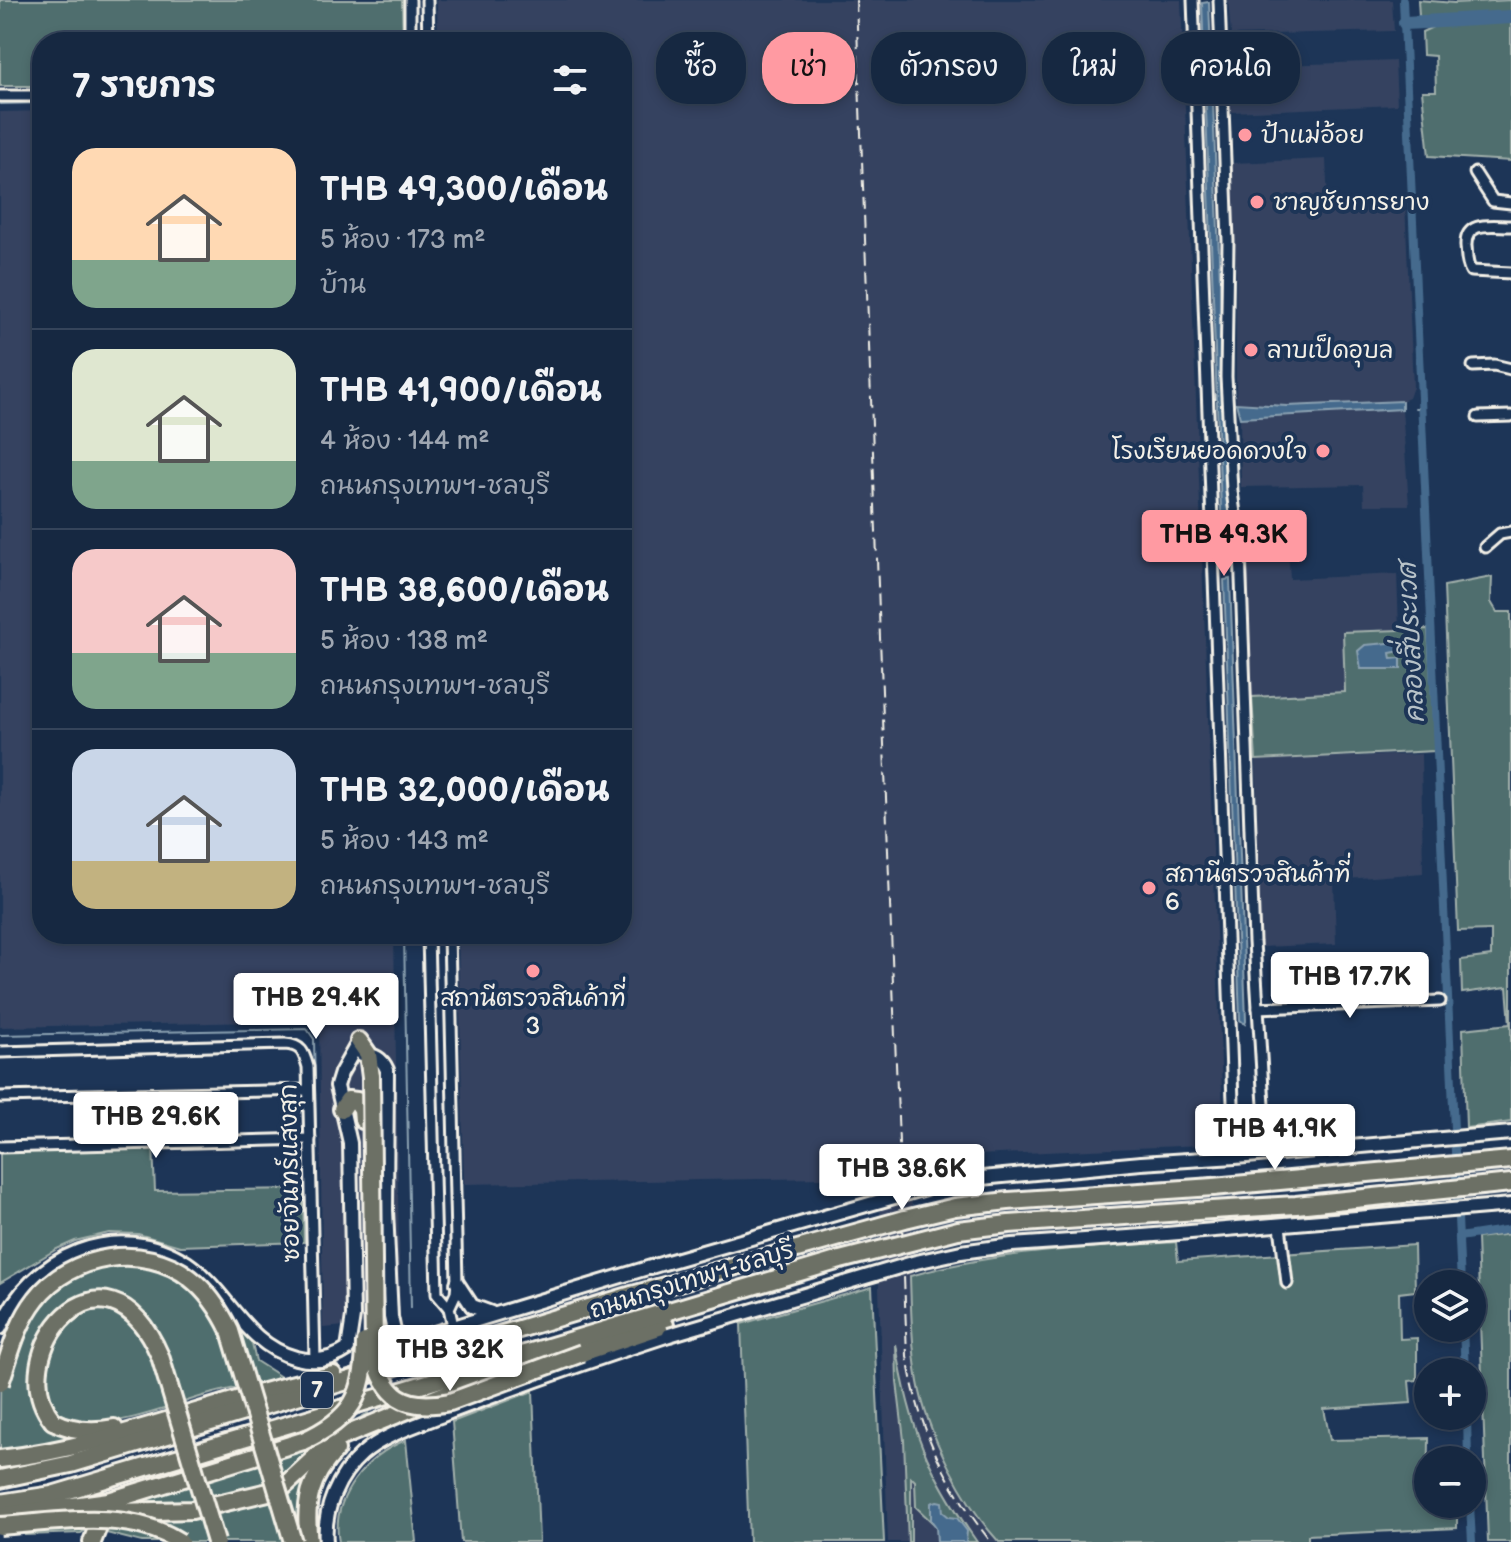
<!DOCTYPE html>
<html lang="th">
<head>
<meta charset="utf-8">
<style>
	body { margin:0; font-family:"Balsamiq Sans","Playpen Sans Thai",sans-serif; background:#23344c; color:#f1f3f6; height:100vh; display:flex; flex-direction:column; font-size:30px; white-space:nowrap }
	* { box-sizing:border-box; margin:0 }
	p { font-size:26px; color:#9ea6b1 }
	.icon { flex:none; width:44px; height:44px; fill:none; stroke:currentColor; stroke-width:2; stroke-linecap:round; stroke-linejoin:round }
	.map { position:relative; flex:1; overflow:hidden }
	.sheet { position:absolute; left:32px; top:32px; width:600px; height:912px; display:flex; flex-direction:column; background:#162841; border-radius:32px; box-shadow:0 4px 12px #0003,0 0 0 2px #35445a }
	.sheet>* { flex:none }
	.top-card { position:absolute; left:656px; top:32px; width:734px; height:72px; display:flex; gap:16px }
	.buttons { position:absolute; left:1414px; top:1270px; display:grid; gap:16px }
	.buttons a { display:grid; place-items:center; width:72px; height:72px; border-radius:50%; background:#162841; box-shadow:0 4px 12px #0003,0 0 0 2px #35445a; font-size:40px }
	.price { position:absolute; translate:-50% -68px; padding:0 18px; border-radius:8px; background:#fff; color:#222; font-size:26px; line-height:52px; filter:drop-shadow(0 2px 4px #0008) }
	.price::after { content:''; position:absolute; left:50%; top:48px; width:24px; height:18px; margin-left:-12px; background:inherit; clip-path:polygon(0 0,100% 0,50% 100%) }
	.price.on { background:#ff9aa2; color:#111 }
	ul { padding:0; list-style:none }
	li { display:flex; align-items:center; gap:24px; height:200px; padding:0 40px }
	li+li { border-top:2px solid #35445a }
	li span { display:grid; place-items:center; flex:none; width:224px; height:160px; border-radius:24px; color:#555 }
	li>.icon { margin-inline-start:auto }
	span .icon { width:96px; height:96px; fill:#fffc; stroke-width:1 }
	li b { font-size:34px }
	h2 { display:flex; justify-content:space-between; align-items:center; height:96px; padding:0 40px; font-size:34px }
	.tag { padding:0 28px; border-radius:32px; background:#162841; box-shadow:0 4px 12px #0003,0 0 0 2px #35445a; font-size:28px; line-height:72px }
	.tag.on { background:#ff9aa2; color:#111 }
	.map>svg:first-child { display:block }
	.built { fill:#344361 }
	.green { fill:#4f6e6e; stroke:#a2b0ab; stroke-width:2 }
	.water { fill:#456b8d; stroke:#8ba1b1; stroke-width:2 }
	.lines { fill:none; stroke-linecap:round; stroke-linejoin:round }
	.stream { stroke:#8ba1b1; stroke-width:2 }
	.canal { stroke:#456b8d; stroke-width:8 }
	.river { stroke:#456b8d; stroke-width:14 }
	.street-casing { stroke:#f4f1e8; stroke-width:15 }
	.secondary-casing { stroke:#f4f1e8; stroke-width:18 }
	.highway-casing { stroke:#f4f1e8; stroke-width:22 }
	.street { stroke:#1d3557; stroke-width:9 }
	.secondary { stroke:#1d3557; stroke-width:12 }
	.highway { stroke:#6c7065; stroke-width:16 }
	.rail { stroke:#f4f1e8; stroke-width:2; stroke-dasharray:12 6; stroke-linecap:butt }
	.secondary-bridge-casing { stroke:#f4f1e8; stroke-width:18; stroke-linecap:butt }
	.highway-bridge-casing { stroke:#f4f1e8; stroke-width:22; stroke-linecap:butt }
	.secondary-bridge { stroke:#1d3557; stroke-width:12 }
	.highway-bridge { stroke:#6c7065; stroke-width:16 }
	.poi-dot { fill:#ff9aa2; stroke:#1d3557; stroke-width:3 }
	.labels { text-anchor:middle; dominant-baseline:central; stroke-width:8; stroke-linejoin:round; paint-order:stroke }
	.shield { fill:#1d3557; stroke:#b4b9bc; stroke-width:2 }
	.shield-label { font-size:22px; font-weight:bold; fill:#f4f1e8 }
	.poi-label { font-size:24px; fill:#f4f1e8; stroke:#1d3557; text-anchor:start }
	.street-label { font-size:24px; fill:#f4f1e8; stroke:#1d3557 }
	.water-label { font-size:26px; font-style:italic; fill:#b7c2c8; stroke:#1d3557 }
</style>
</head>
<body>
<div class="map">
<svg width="1511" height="1542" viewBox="0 0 1511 1542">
	<rect width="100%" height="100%" fill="#1d3557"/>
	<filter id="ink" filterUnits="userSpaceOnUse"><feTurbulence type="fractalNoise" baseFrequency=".0125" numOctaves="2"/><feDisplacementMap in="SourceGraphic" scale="16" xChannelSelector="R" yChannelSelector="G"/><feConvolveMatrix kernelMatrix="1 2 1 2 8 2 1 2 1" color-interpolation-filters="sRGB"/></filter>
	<g filter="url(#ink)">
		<!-- built -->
		<g class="built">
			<polygon points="437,0 1181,0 1224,1144 954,1156 954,1163 912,1172 911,1304 941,1453 973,1507 999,1542 888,1542 879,1289 881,1177 464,1184 458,934 622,934 622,42 438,42"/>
			<polygon points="1228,0 1392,0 1394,31 1231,35"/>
			<polygon points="1395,61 1397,105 1230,112 1228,67"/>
			<polygon points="42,111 42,934 394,934 400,1321 323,1328 319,1021 0,1027 0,112"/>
			<polygon points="1326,159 1328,205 1405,202 1413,387 1409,398 1402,401 1287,406 1236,403 1236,268 1232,163"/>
			<polygon points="1402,409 1409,505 1364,505 1363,485 1241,487 1240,418"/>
			<polygon points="1287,532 1290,579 1397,574 1399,630 1343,633 1346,692 1252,697 1244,534"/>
			<polygon points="1421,754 1423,873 1334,880 1336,944 1261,947 1256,760"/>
		</g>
		<!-- green -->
		<g class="green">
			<polygon points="0,0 402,0 403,42 42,42 42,86 0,86"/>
			<polygon points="1418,0 1454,3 1511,0 1511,13 1428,19 1419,16"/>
			<polygon points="1511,22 1511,161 1429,156 1422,91 1436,91 1435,56 1423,55 1422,32 1435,26"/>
			<polygon points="1492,577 1491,602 1497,612 1511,612 1511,1122 1466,1128 1463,1029 1510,1024 1507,987 1462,993 1461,960 1491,956 1491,930 1458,931 1444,586"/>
			<polygon points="1428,629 1435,751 1256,760 1252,697 1345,692 1343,632"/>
			<polygon points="153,1145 155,1191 303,1189 304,1242 180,1246 138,1234 109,1233 75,1241 57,1249 0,1283 0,1150"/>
			<polygon points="1511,1234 1511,1542 1488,1542 1477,1238"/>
			<path d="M 1176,1242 L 1178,1261 L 1414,1245 L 1415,1291 L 1399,1293 L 1400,1339 L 1417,1338 L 1417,1380 L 1409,1381 L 1411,1403 L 1324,1409 L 1330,1440 L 1429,1438 L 1428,1504 L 1441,1504 L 1442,1510 L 1457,1509 L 1457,1528 L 1308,1535 L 1308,1542 L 999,1542 C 964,1504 927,1433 918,1382 C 912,1348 911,1311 910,1276 C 997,1251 1086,1248 1176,1242 Z"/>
			<path d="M 110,1250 L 141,1251 L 224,1307 L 251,1340 L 256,1361 L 284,1379 C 259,1384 234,1387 210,1394 C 162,1407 107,1437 59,1413 L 50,1425 L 86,1439 L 0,1454 C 0,1426 0,1378 1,1354 C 12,1298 54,1257 110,1250 Z"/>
			<polygon points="872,1287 884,1542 749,1542 741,1324"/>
			<path d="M 896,1344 C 910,1429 927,1471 977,1542 L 953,1542 L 916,1507 L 915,1481 L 911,1477 L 911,1542 L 908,1542 L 904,1440 L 897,1382 Z"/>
			<polygon points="533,1391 539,1542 461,1542 452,1422"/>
			<polygon points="369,1413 337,1433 283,1480 190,1507 113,1510 81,1533 24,1535 138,1500 337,1430"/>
			<path d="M 406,1440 L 416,1542 L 339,1542 C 330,1498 367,1455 406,1440 Z"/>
			<path d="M 312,1469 C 303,1494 297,1516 301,1542 L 142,1542 L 106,1533 C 123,1509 151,1522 176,1518 C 224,1511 267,1489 312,1469 Z"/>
		</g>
		<!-- water -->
		<g class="water">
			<polygon points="1209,2 1230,536 1229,541 1225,541 1222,537 1202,3"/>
			<polygon points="1402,401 1402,409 1240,418 1236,403 1287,406"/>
			<polygon points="1230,579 1246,1021 1245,1024 1240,1020 1224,580"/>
			<polygon points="1400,642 1401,651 1390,653 1391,659 1401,658 1401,669 1361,669 1358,651 1365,645"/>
			<polygon points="937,1501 942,1502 943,1512 949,1517 957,1518 967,1531 966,1542 937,1542 936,1527 931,1520 931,1503"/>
		</g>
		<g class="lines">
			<!-- stream -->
			<g class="stream">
				<polyline points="0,104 42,103"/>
				<polyline points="1415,408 1423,408"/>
				<polyline points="404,934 411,1308"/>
				<polyline points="0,1035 307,1029 314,1039 318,1238"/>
			</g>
			<!-- canal -->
			<g class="canal">
				<polyline points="1403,0 1461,1284"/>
				<polyline points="1459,1237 1511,1229"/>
				<polyline points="1463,1328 1465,1372"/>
				<polyline points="1467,1416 1468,1460"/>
				<polyline points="1470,1504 1472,1542"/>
			</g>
			<!-- river -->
			<polyline class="river" points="1405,23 1511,17"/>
			<defs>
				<g id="street">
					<polyline points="410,0 410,42"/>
					<polyline points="427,0 428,42"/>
					<polyline points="1193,0 1235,1157"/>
					<polyline points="1219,0 1228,241 1226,377 1232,491 1240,551 1254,942 1267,1154"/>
					<polyline points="0,96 42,96"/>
					<polyline points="1475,173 1493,201 1511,203"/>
					<path d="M 1511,226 C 1492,226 1465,220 1466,246 C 1467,255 1466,263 1471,271 L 1511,273"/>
					<polyline points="1473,366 1494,365 1511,369"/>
					<polyline points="1478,417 1511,416"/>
					<polyline points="1485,547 1500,534 1511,532"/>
					<polyline points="428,934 437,1294 449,1308"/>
					<polyline points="449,934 457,1283 456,1293 449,1308 453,1326"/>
					<polyline points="1258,1008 1440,1001"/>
					<path d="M 0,1052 L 285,1044 C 302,1045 304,1053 308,1067 L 315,1360"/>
					<polyline points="0,1097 308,1090"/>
					<polyline points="0,1147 310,1139"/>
					<polyline points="1280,1226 1287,1283"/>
				</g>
				<g id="secondary">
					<path d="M 362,1054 C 375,1055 382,1058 387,1070 L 386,1210 L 391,1317 L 395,1336 L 408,1340"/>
					<polyline points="1141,1163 1235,1157 1511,1133"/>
					<polyline points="1143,1236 1511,1205"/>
					<polyline points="457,1283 472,1306 491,1313"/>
					<path d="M 0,1328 C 31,1256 117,1217 187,1263 C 228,1291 244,1344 296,1358 C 315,1363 332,1360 348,1349 L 353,1316 L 350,1143 L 337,1086 L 341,1073 L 359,1041"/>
					<polyline points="366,1347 382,1347 411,1340 664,1263"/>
					<path d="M 326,1542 C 323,1510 338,1475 362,1454 C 386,1433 421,1424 450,1412 C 523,1384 595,1359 669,1335"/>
				</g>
				<g id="highway">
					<polyline points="359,1041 368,1054 371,1077"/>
					<polyline points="342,1109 348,1100 357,1101 362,1109 363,1120"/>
					<polyline points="1213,1187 1511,1160"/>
					<polyline points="1212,1210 1296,1205 1511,1183"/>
					<polyline points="582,1353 665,1325"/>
					<path d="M 53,1421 C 72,1431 93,1432 114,1428"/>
					<path d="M 0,1459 C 114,1446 221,1398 333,1375"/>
					<polyline points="0,1479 71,1464 632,1295"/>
					<polyline points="0,1503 52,1495 840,1260"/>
					<polyline points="0,1516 109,1501 303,1441"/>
					<polyline points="92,1542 101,1519 119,1512 192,1510 281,1489 334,1440 463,1387 484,1373"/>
					<path d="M 309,1542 C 304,1504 309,1478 336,1450"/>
				</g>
			</defs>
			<!-- street casing -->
			<use href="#street" class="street-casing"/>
			<!-- secondary casing -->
			<use href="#secondary" class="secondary-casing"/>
			<!-- highway casing -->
			<use href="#highway" class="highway-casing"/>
			<!-- street -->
			<use href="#street" class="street"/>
			<!-- secondary -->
			<use href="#secondary" class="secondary"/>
			<!-- highway -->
			<use href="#highway" class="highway"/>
			<!-- rail -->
			<path class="rail" d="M 856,0 L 907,1356 C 919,1431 945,1483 991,1542"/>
			<defs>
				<g id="secondary-bridge">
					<polyline points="664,1263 950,1181 1141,1163"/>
					<polyline points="669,1335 916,1262 961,1252 1012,1245 1143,1236"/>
				</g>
				<g id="highway-bridge">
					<path d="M 371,1077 L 374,1352 C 384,1397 404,1411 450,1402 L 582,1353"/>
					<polyline points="840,1260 958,1230 1009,1224 1212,1210"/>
					<polyline points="632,1295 905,1219 955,1207 1008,1201 1213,1187"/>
					<path d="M 0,1383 C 10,1354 17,1323 36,1299 C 70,1254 144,1242 190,1278 C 208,1292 220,1310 230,1331 L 293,1542"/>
					<path d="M 53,1421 C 0,1356 104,1226 160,1356 L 216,1542"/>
					<path d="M 303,1441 C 352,1419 365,1395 365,1342"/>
					<path d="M 0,1526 C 57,1522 129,1508 180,1542"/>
				</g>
			</defs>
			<!-- secondary-bridge casing -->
			<use href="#secondary-bridge" class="secondary-bridge-casing"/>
			<!-- highway-bridge casing -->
			<use href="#highway-bridge" class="highway-bridge-casing"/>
			<!-- secondary-bridge -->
			<use href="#secondary-bridge" class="secondary-bridge"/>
			<!-- highway-bridge -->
			<use href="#highway-bridge" class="highway-bridge"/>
		</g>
	</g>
	<!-- markers -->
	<g class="poi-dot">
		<circle cx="1245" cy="135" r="8"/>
		<circle cx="1257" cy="202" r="8"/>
		<circle cx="1251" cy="350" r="8"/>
		<circle cx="1323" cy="451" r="8"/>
		<circle cx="1149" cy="888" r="8"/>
		<circle cx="533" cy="971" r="8"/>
	</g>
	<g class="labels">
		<!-- shield labels -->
		<rect class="shield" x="301" y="1372" width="32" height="36" rx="6"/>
		<g class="shield-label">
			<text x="317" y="1390">7</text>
		</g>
		<!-- poi labels -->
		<g class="poi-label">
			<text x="1261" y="135">ป้าแม่อ้อย</text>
			<text x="1273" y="202">ชาญชัยการยาง</text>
			<text x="1267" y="350">ลาบเป็ดอุบล</text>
			<text x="1307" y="451" text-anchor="end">โรงเรียนยอดดวงใจ</text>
			<text x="1165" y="874">สถานีตรวจสินค้าที่<tspan x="1165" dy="28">6</tspan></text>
			<text x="533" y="998" text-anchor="middle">สถานีตรวจสินค้าที่<tspan x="533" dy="28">3</tspan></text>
		</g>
		<!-- street labels -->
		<g class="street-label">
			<text transform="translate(290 1173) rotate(-91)">ซอยจันทร์แสงสุก</text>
			<text transform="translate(692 1280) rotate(-17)">ถนนกรุงเทพฯ-ชลบุรี</text>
		</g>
		<!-- water labels -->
		<g class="water-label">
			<text transform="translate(1412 643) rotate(-93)">คลองสี่ประเวศ</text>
		</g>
	</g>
</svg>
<div class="buttons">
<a><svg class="icon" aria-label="layers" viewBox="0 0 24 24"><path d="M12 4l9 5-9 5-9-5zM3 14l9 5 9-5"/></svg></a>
<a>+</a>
<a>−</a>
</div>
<b class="price on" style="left:1224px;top:578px">THB 49.3K</b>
<b class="price" style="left:1350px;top:1020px">THB 17.7K</b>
<b class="price" style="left:316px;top:1041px">THB 29.4K</b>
<b class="price" style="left:156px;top:1160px">THB 29.6K</b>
<b class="price" style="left:1275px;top:1172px">THB 41.9K</b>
<b class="price" style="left:902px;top:1212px">THB 38.6K</b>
<b class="price" style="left:450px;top:1393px">THB 32K</b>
<div class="top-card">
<a class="tag">ซื้อ</a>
<a class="tag on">เช่า</a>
<a class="tag">ตัวกรอง</a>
<a class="tag">ใหม่</a>
<a class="tag">คอนโด</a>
</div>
<section class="sheet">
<h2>7 รายการ<svg class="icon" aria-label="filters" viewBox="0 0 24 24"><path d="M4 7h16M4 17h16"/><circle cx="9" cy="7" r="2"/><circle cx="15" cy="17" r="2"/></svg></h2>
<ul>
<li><span style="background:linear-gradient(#ffd9b3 70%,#7fa58c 0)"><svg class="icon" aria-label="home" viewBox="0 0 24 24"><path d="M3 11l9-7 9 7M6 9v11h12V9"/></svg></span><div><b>THB 49,300/เดือน</b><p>5 ห้อง · 173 m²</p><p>บ้าน</p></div></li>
<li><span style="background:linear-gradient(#dfe7d0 70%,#7fa58c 0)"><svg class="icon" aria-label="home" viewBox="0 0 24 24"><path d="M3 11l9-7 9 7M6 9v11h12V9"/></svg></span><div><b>THB 41,900/เดือน</b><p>4 ห้อง · 144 m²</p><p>ถนนกรุงเทพฯ-ชลบุรี</p></div></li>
<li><span style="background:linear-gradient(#f6c9c9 65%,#7fa58c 0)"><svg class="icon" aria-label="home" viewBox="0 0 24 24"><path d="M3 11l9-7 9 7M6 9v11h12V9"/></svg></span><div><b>THB 38,600/เดือน</b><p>5 ห้อง · 138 m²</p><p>ถนนกรุงเทพฯ-ชลบุรี</p></div></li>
<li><span style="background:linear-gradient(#c9d6e8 70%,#c2b280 0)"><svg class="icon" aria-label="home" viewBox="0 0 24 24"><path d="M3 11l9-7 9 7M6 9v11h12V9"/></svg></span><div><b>THB 32,000/เดือน</b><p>5 ห้อง · 143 m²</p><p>ถนนกรุงเทพฯ-ชลบุรี</p></div></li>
</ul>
</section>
</div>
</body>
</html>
